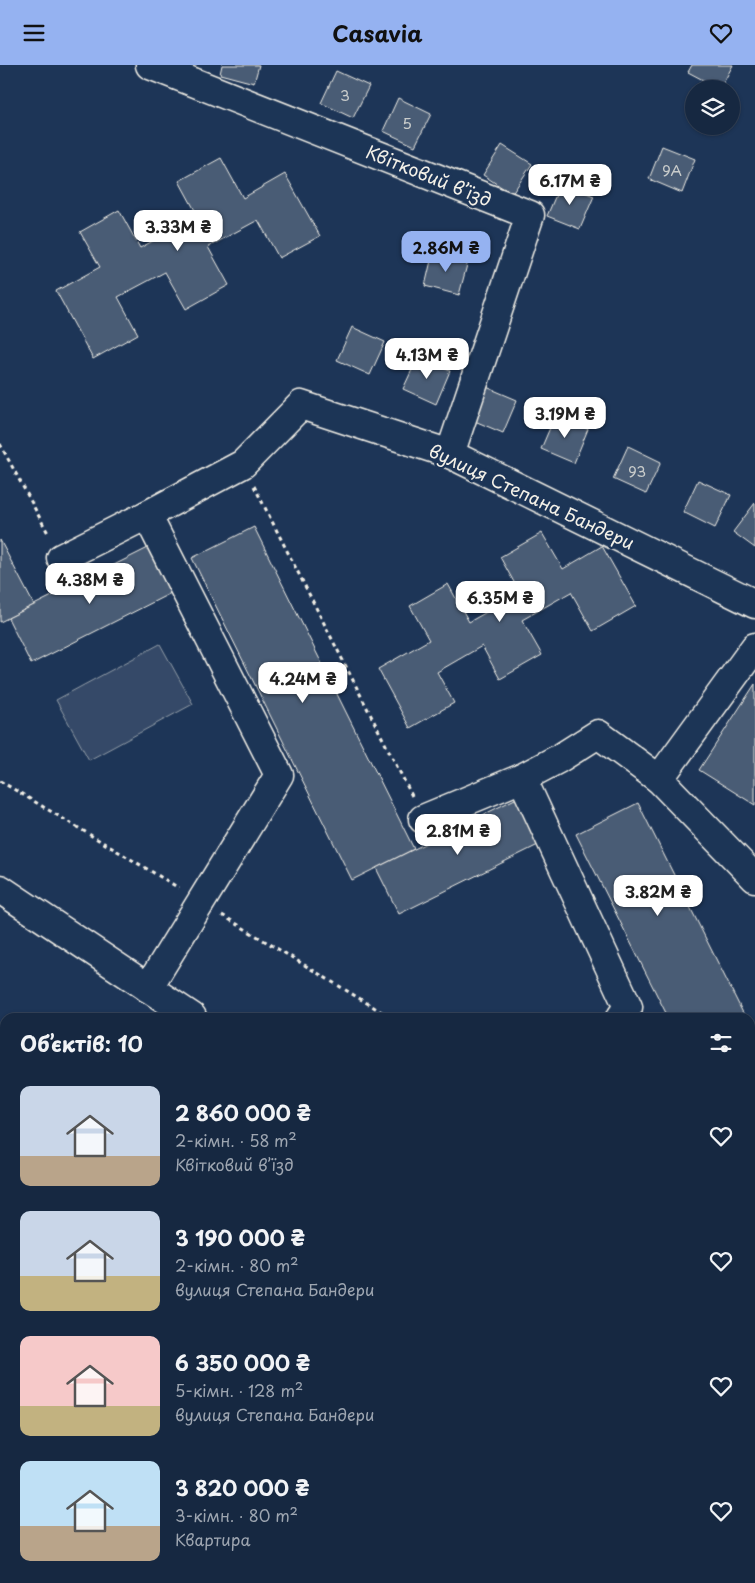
<!DOCTYPE html>
<html lang="uk">
<head>
<meta charset="utf-8">
<style>
	body { margin:0; font-family:"Playpen Sans",sans-serif; background:#23344c; color:#f1f3f6; height:100vh; display:flex; flex-direction:column; font-size:19px; white-space:nowrap }
	* { box-sizing:border-box; margin:0 }
	p { font-size:16px; color:#9ea6b1 }
	.icon { flex:none; width:28px; height:28px; fill:none; stroke:currentColor; stroke-width:2; stroke-linecap:round; stroke-linejoin:round }
	.map { position:relative; flex:1; overflow:hidden }
	.side { position:absolute; left:0px; top:948px; width:755px; height:571px; display:flex; flex-direction:column; background:#162841; border-radius:15px 15px 0 0; box-shadow:0 1px 4px #0004,0 0 0 1px #35445a }
	.side>* { flex:none }
	.controls { position:absolute; left:685px; top:15px; display:grid; gap:10px }
	.controls a { display:grid; place-items:center; width:55px; height:55px; border-radius:50%; background:#162841; box-shadow:0 1px 4px #0004,0 0 0 1px #35445a; font-size:25px }
	.price { position:absolute; translate:-50% -42px; padding:0 11px; border-radius:10px; background:#fff; color:#222; font-size:16px; line-height:32px; filter:drop-shadow(0 1px 2px #0008) }
	.price::after { content:''; position:absolute; left:50%; top:30px; width:15px; height:11px; margin-left:-8px; background:inherit; clip-path:polygon(0 0,100% 0,50% 100%) }
	.price.on { background:#95b2f1; color:#111 }
	ul { padding:0; list-style:none }
	li { display:flex; align-items:center; gap:15px; height:125px; padding:0 20px }
	li span { display:grid; place-items:center; flex:none; width:140px; height:100px; border-radius:10px; color:#555 }
	li>.icon { margin-inline-start:auto }
	span .icon { width:60px; height:60px; fill:#fffc; stroke-width:1 }
	li b { font-size:21px }
	h2 { display:flex; justify-content:space-between; align-items:center; height:60px; padding:0 20px; font-size:21px }
	header { display:flex; justify-content:space-between; align-items:center; height:65px; padding:0 20px; background:#95b2f1; color:#111; font-size:22px; font-weight:700 }
	.map>svg:first-child { display:block }
	.built { fill:#2a4060 }
	.green { fill:#354a67; stroke:#949ea8 }
	.building { fill:#485b74; stroke:#f4f1e8 }
	.lines { fill:none; stroke-linecap:round; stroke-linejoin:round }
	.minor-casing { stroke:#f4f1e8; stroke-width:31 }
	.path { stroke:#f4f1e8; stroke-width:3; stroke-dasharray:4 4; stroke-linecap:butt }
	.minor { stroke:#1d3557; stroke-width:28 }
	.labels { text-anchor:middle; dominant-baseline:central; stroke-width:5; stroke-linejoin:round; paint-order:stroke }
	.number-label { font-size:15px; fill:#c9cccb }
	.street-label { font-size:18px; fill:#f4f1e8; stroke:#1d3557 }
</style>
</head>
<body>
<header><svg class="icon" aria-label="menu" viewBox="0 0 24 24"><path d="M4 6h16M4 12h16M4 18h16"/></svg>Casavia<svg class="icon" aria-label="heart" viewBox="0 0 24 24"><path d="M12 20l-8-8c-3-5 5-10 8-4 3-6 11-1 8 4z"/></svg></header>
<div class="map">
<svg width="755" height="1518" viewBox="0 0 755 1518">
	<rect width="100%" height="100%" fill="#1d3557"/>
	<filter id="ink" filterUnits="userSpaceOnUse"><feTurbulence type="fractalNoise" baseFrequency=".02" numOctaves="2"/><feDisplacementMap in="SourceGraphic" scale="10" xChannelSelector="R" yChannelSelector="G"/><feConvolveMatrix kernelMatrix="1 2 1 2 8 2 1 2 1" color-interpolation-filters="sRGB"/></filter>
	<g filter="url(#ink)">
		<!-- built -->
		<polygon class="built" points="5,1502 5,1514 358,1514 362,1518 1,1518"/>
		<!-- green -->
		<polygon class="green" points="160,579 193,639 89,695 56,635"/>
		<!-- building -->
		<g class="building">
			<polygon points="222,0 259,0 254,18 220,9"/>
			<polygon points="692,0 733,0 720,24 688,7"/>
			<polygon points="336,6 369,21 353,53 321,38"/>
			<polygon points="398,33 431,49 415,81 383,66"/>
			<polygon points="502,80 532,99 512,129 483,110"/>
			<polygon points="662,81 695,94 682,128 649,114"/>
			<polygon points="221,93 243,133 285,109 320,171 279,193 258,155 208,182 229,220 186,244 165,207 118,232 138,269 93,294 56,226 100,202 80,167 119,145 140,183 198,151 179,116"/>
			<polygon points="561,118 594,131 580,164 547,151"/>
			<polygon points="433,187 468,196 459,230 425,221"/>
			<polygon points="352,262 385,277 370,310 337,295"/>
			<polygon points="418,292 450,306 436,339 403,324"/>
			<polygon points="484,321 517,335 503,368 470,354"/>
			<polygon points="555,351 588,364 574,398 541,384"/>
			<polygon points="628,381 661,397 646,429 613,414"/>
			<polygon points="698,415 731,430 715,463 683,447"/>
			<polygon points="755,438 755,483 733,467"/>
			<polygon points="254,462 414,784 352,815 192,493"/>
			<polygon points="542,468 563,504 602,481 636,541 593,566 571,527 522,555 542,590 500,614 482,581 437,607 454,638 410,663 378,604 429,575 410,541 448,519 469,557 520,528 500,492"/>
			<polygon points="0,475 34,540 0,557"/>
			<polygon points="150,482 173,527 31,599 8,553"/>
			<polygon points="755,619 755,740 699,705"/>
			<polygon points="517,733 540,779 399,849 376,803"/>
			<polygon points="638,738 745,952 668,952 576,769"/>
			<polygon points="750,963 755,973 755,1081 750,1084"/>
			<polygon points="0,999 5,1002 5,1067 0,1064"/>
			<polygon points="0,1296 5,1299 0,1306"/>
			<polygon points="79,1514 153,1514 153,1518 80,1518"/>
			<polygon points="433,1514 514,1514 511,1518 439,1518"/>
			<polygon points="632,1514 725,1514 731,1518 638,1518"/>
		</g>
		<g class="lines">
			<defs>
				<g id="minor">
					<polyline points="150,0 530,150 450,389"/>
					<polyline points="61,493 147,450"/>
					<polyline points="755,582 659,714 755,813"/>
					<polyline points="423,754 522,713"/>
					<polyline points="0,824 192,952"/>
					<polyline points="148,923 279,710 147,450 243,399 301,340 450,389 755,539"/>
					<polyline points="621,952 628,942 522,713 560,693 598,669 659,714"/>
					<polyline points="0,1124 5,1128"/>
					<polyline points="750,1326 755,1329"/>
					<polyline points="594,1514 600,1518"/>
					<polyline points="523,1518 526,1514"/>
				</g>
			</defs>
			<!-- minor casing -->
			<use href="#minor" class="minor-casing"/>
			<!-- path -->
			<g class="path">
				<polyline points="0,379 49,470"/>
				<polyline points="254,421 412,731"/>
				<polyline points="0,716 179,823"/>
				<polyline points="222,850 390,952"/>
				<polyline points="750,1164 755,1167"/>
				<polyline points="0,1384 5,1385"/>
				<polyline points="0,1474 5,1458"/>
			</g>
			<!-- minor -->
			<use href="#minor" class="minor"/>
		</g>
	</g>
	<g class="labels">
		<!-- number labels -->
		<g class="number-label">
			<text x="345" y="29">3</text>
			<text x="407" y="57">5</text>
			<text x="672" y="104">9А</text>
			<text x="637" y="405">93</text>
		</g>
		<!-- street labels -->
		<g class="street-label">
			<text transform="translate(429 110) rotate(22)">Квітковий в’їзд</text>
			<text transform="translate(532 431) rotate(25)">вулиця Степана Бандери</text>
		</g>
	</g>
</svg>
<div class="controls">
<a><svg class="icon" aria-label="layers" viewBox="0 0 24 24"><path d="M12 4l9 5-9 5-9-5zM3 14l9 5 9-5"/></svg></a>
</div>
<b class="price" style="left:570px;top:141px">6.17M ₴</b>
<b class="price" style="left:178px;top:187px">3.33M ₴</b>
<b class="price on" style="left:446px;top:208px">2.86M ₴</b>
<b class="price" style="left:427px;top:315px">4.13M ₴</b>
<b class="price" style="left:565px;top:374px">3.19M ₴</b>
<b class="price" style="left:90px;top:540px">4.38M ₴</b>
<b class="price" style="left:500px;top:558px">6.35M ₴</b>
<b class="price" style="left:303px;top:639px">4.24M ₴</b>
<b class="price" style="left:458px;top:791px">2.81M ₴</b>
<b class="price" style="left:658px;top:852px">3.82M ₴</b>
<section class="side">
<h2>Об’єктів: 10<svg class="icon" aria-label="filters" viewBox="0 0 24 24"><path d="M4 7h16M4 17h16"/><circle cx="9" cy="7" r="2"/><circle cx="15" cy="17" r="2"/></svg></h2>
<ul>
<li><span style="background:linear-gradient(#c9d6e8 70%,#b9a48a 0)"><svg class="icon" aria-label="home" viewBox="0 0 24 24"><path d="M3 11l9-7 9 7M6 9v11h12V9"/></svg></span><div><b>2 860 000 ₴</b><p>2-кімн. · 58 m²</p><p>Квітковий в’їзд</p></div><svg class="icon" aria-label="heart" viewBox="0 0 24 24"><path d="M12 20l-8-8c-3-5 5-10 8-4 3-6 11-1 8 4z"/></svg></li>
<li><span style="background:linear-gradient(#c9d6e8 65%,#c2b280 0)"><svg class="icon" aria-label="home" viewBox="0 0 24 24"><path d="M3 11l9-7 9 7M6 9v11h12V9"/></svg></span><div><b>3 190 000 ₴</b><p>2-кімн. · 80 m²</p><p>вулиця Степана Бандери</p></div><svg class="icon" aria-label="heart" viewBox="0 0 24 24"><path d="M12 20l-8-8c-3-5 5-10 8-4 3-6 11-1 8 4z"/></svg></li>
<li><span style="background:linear-gradient(#f6c9c9 70%,#c2b280 0)"><svg class="icon" aria-label="home" viewBox="0 0 24 24"><path d="M3 11l9-7 9 7M6 9v11h12V9"/></svg></span><div><b>6 350 000 ₴</b><p>5-кімн. · 128 m²</p><p>вулиця Степана Бандери</p></div><svg class="icon" aria-label="heart" viewBox="0 0 24 24"><path d="M12 20l-8-8c-3-5 5-10 8-4 3-6 11-1 8 4z"/></svg></li>
<li><span style="background:linear-gradient(#bfe0f5 65%,#b9a48a 0)"><svg class="icon" aria-label="home" viewBox="0 0 24 24"><path d="M3 11l9-7 9 7M6 9v11h12V9"/></svg></span><div><b>3 820 000 ₴</b><p>3-кімн. · 80 m²</p><p>Квартира</p></div><svg class="icon" aria-label="heart" viewBox="0 0 24 24"><path d="M12 20l-8-8c-3-5 5-10 8-4 3-6 11-1 8 4z"/></svg></li>
</ul>
</section>
</div>
</body>
</html>
